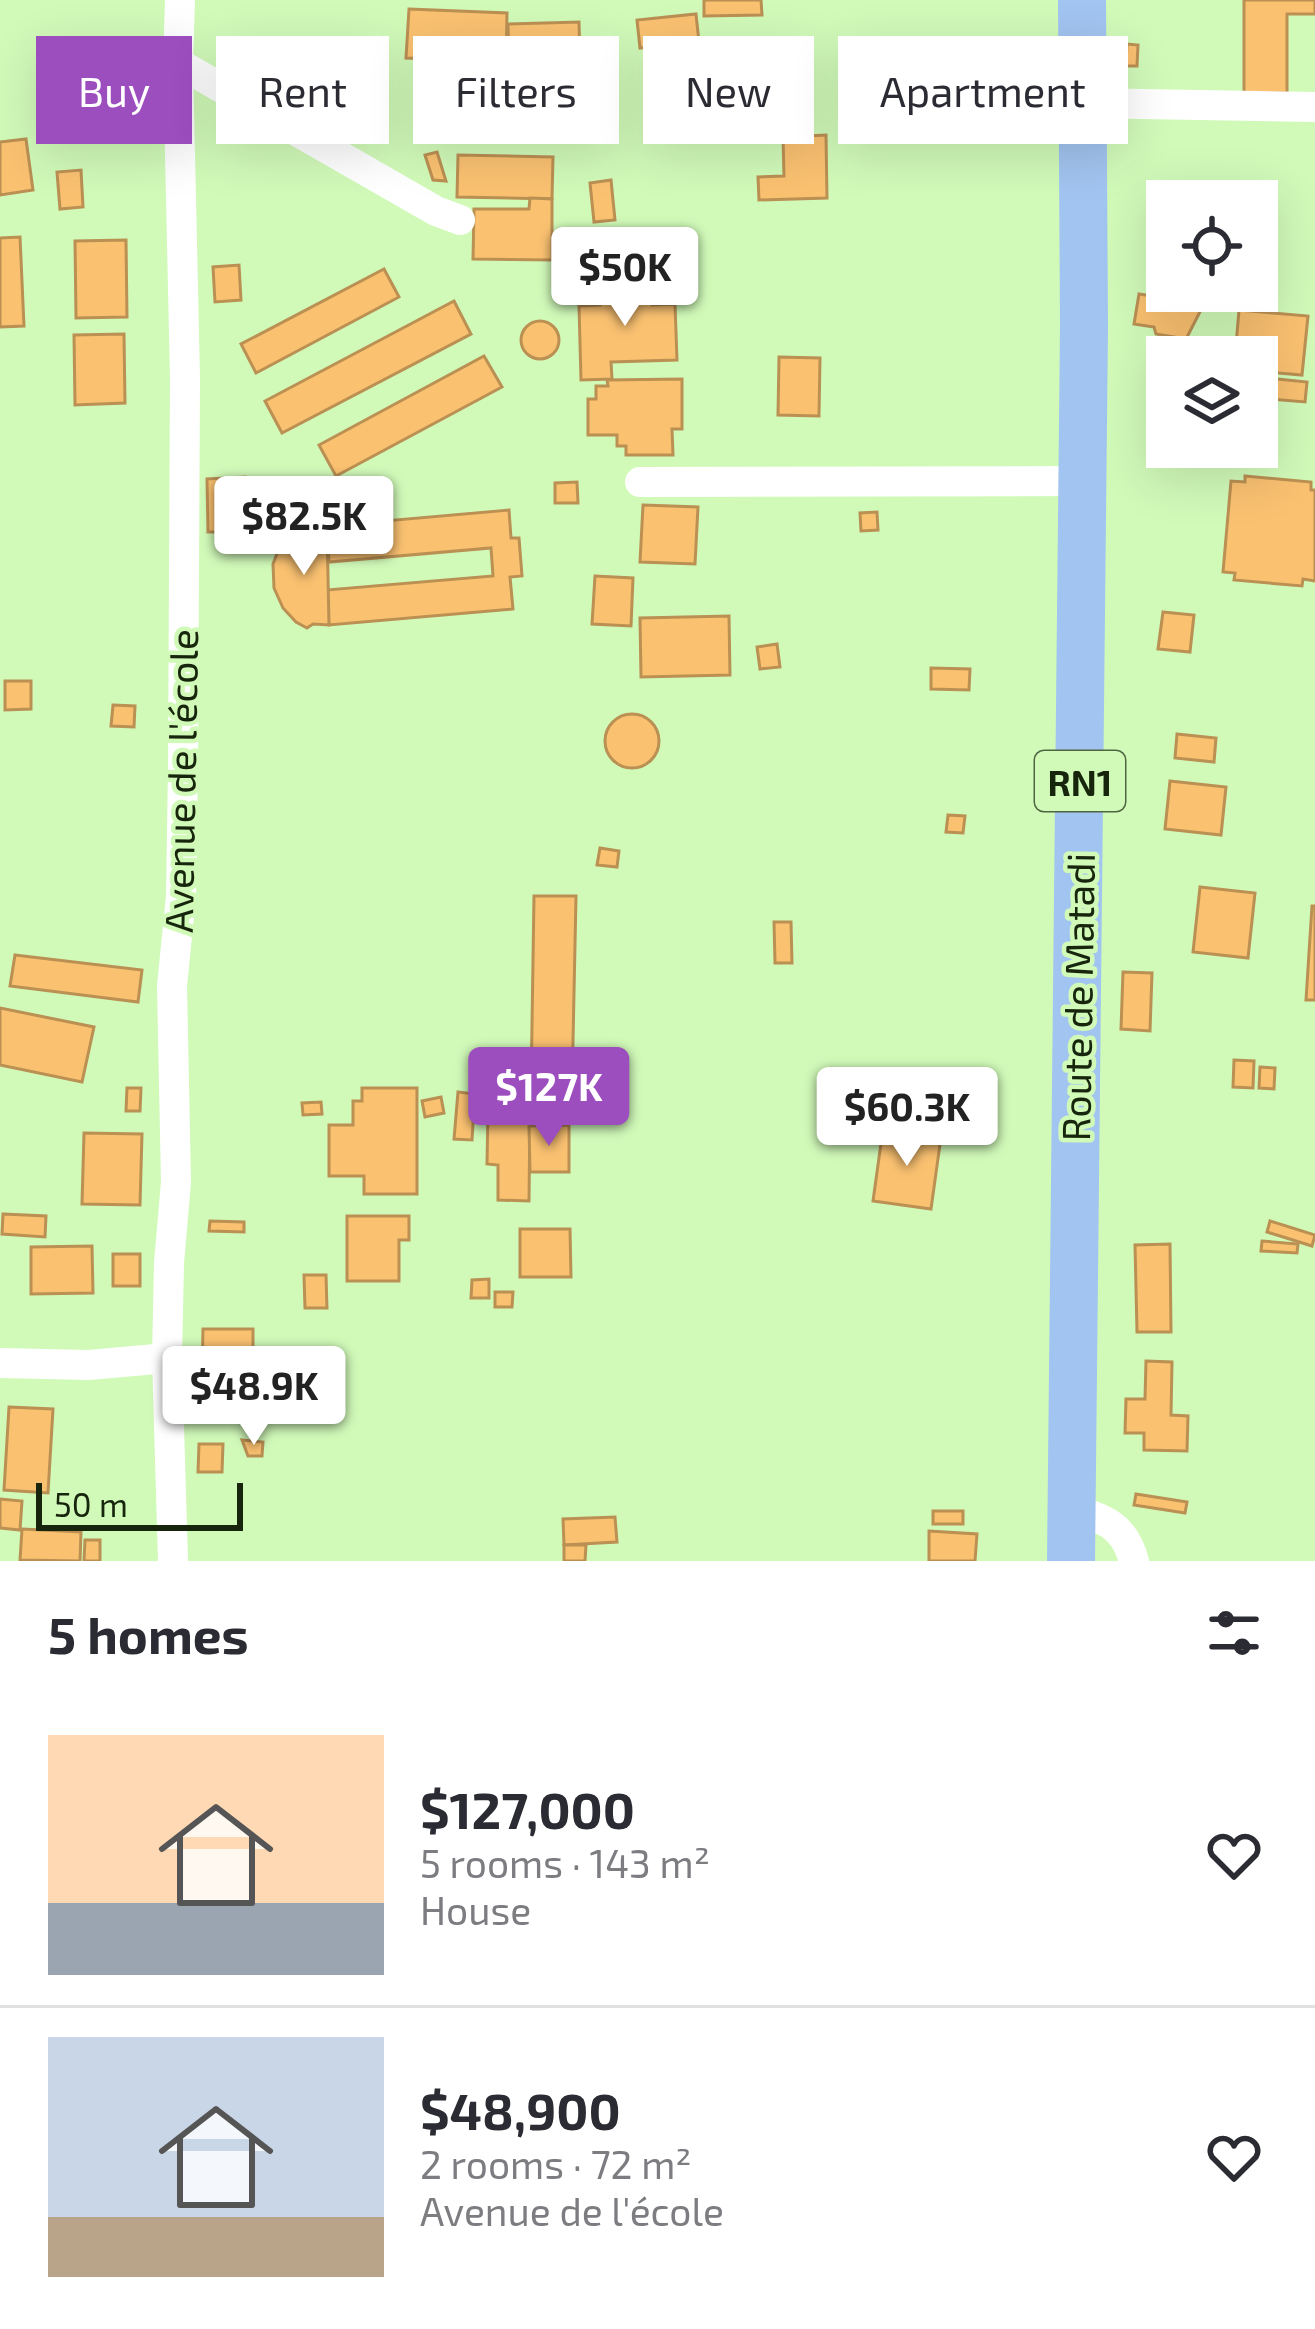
<!DOCTYPE html>
<html lang="en">
<head>
<meta charset="utf-8">
<style>
	body { margin:0; font-family:"Exo 2",sans-serif; background:#f7f7f7; color:#2b2b33; height:100vh; display:flex; flex-direction:column; font-size:45px; white-space:nowrap }
	* { box-sizing:border-box; margin:0 }
	p { font-size:39px; color:#7c7c81 }
	.icon { flex:none; width:66px; height:66px; fill:none; stroke:currentColor; stroke-width:2; stroke-linecap:round; stroke-linejoin:round }
	.map { position:relative; height:1561px; overflow:hidden }
	.panel { display:flex; flex-direction:column; background:#fff; flex:1 }
	.panel>* { flex:none }
	.banner { position:absolute; left:36px; top:36px; width:1245px; height:108px; display:flex; gap:24px }
	.tools { position:absolute; left:1146px; top:180px; display:grid; gap:24px }
	.tools a { display:grid; place-items:center; width:132px; height:132px; border-radius:0px; background:#fff; box-shadow:0 12px 48px #0002; font-size:60px }
	.scale { position:absolute; left:36px; bottom:30px; width:207px; box-sizing:border-box; padding-left:12px; border:6px solid #17250d; border-top:0; font-size:33px; line-height:42px; white-space:nowrap; color:#17250d; -webkit-text-stroke:9px #d1fab9; paint-order:stroke }
	.price { position:absolute; translate:-50% -102px; padding:0 27px; border-radius:12px; background:#fff; color:#222; font-size:39px; line-height:78px; filter:drop-shadow(0 3px 6px #0008) }
	.price::after { content:''; position:absolute; left:50%; top:72px; width:36px; height:27px; margin-left:-18px; background:inherit; clip-path:polygon(0 0,100% 0,50% 100%) }
	.price.on { background:#9c4dbe; color:#fff }
	ul { padding:0; list-style:none }
	li { display:flex; align-items:center; gap:36px; height:300px; padding:0 48px }
	li+li { border-top:3px solid #e1e1e2 }
	li span { display:grid; place-items:center; flex:none; width:336px; height:240px; border-radius:0px; color:#555 }
	li>.icon { margin-inline-start:auto }
	span .icon { width:144px; height:144px; fill:#fffc; stroke-width:1 }
	li b { font-size:51px }
	h2 { display:flex; justify-content:space-between; align-items:center; height:144px; padding:0 48px; font-size:51px }
	.pill { padding:0 42px; border-radius:0px; background:#fff; box-shadow:0 12px 48px #0002; font-size:42px; line-height:108px }
	.pill.on { background:#9c4dbe; color:#fff }
	.map>svg:first-child { display:block }
	.building { fill:#fac171; stroke:#bb9053; stroke-width:3 }
	.lines { fill:none; stroke-linecap:round; stroke-linejoin:round }
	.minor { stroke:#fff; stroke-width:30 }
	.trunk { stroke:#a2c4f0; stroke-width:48 }
	.labels { text-anchor:middle; dominant-baseline:central; stroke-width:9; stroke-linejoin:round; paint-order:stroke }
	.shield { fill:#d1fab9; stroke:#4f6541; stroke-width:3 }
	.shield-label { font-size:36px; font-weight:bold; fill:#17250d }
	.street-label { font-size:39px; fill:#17250d; stroke:#d1fab9 }
</style>
</head>
<body>
<div class="map">
<svg width="1315" height="1561" viewBox="0 0 1315 1561">
	<rect width="100%" height="100%" fill="#d1fab9"/>
	<!-- building -->
	<g class="building">
		<polygon points="704,0 761,0 762,15 704,16"/>
		<polygon points="1244,0 1315,0 1315,14 1287,14 1287,93 1244,93"/>
		<polygon points="409,9 507,13 506,62 406,58"/>
		<polygon points="696,14 699,42 640,48 637,20"/>
		<polygon points="579,22 580,59 509,61 508,24"/>
		<polygon points="1127,44 1138,45 1137,66 1126,66"/>
		<polygon points="382,57 383,86 331,88 330,58"/>
		<polygon points="762,89 788,91 787,100 761,98"/>
		<polygon points="826,135 827,198 759,200 758,177 784,176 783,137"/>
		<polygon points="26,139 33,190 0,195 0,142"/>
		<polygon points="437,152 446,181 433,180 425,155"/>
		<polygon points="458,155 553,157 552,199 457,197"/>
		<polygon points="81,170 83,207 60,209 57,172"/>
		<polygon points="611,180 615,220 594,222 590,183"/>
		<polygon points="530,198 552,199 552,260 473,259 474,209 529,209"/>
		<polygon points="20,237 24,326 0,327 0,238"/>
		<polygon points="126,240 127,317 76,318 75,241"/>
		<polygon points="239,265 241,300 215,302 213,267"/>
		<polygon points="384,269 399,297 256,373 241,344"/>
		<polygon points="651,279 652,305 675,304 677,360 611,362 612,379 581,380 579,306 600,305 600,280"/>
		<polygon points="1139,294 1204,304 1186,339 1156,334 1154,327 1134,324"/>
		<polygon points="454,301 471,334 282,433 265,401"/>
		<polygon points="1239,310 1308,316 1302,375 1257,371 1257,357 1235,357"/>
		<circle cx="540" cy="340" r="19"/>
		<polygon points="124,334 125,403 75,405 74,335"/>
		<polygon points="1202,339 1233,341 1232,357 1201,357"/>
		<polygon points="484,356 502,387 336,476 319,445"/>
		<polygon points="779,357 820,358 819,416 778,415"/>
		<polygon points="1257,377 1307,382 1305,402 1257,398"/>
		<polygon points="682,379 682,429 672,429 673,455 626,455 626,446 617,446 617,435 588,435 588,399 596,399 596,386 608,386 607,380"/>
		<polygon points="1245,476 1311,482 1311,490 1315,490 1315,581 1303,579 1302,586 1234,580 1235,573 1223,572 1231,481 1245,482"/>
		<polygon points="245,477 246,532 208,532 207,479"/>
		<polygon points="577,482 578,503 555,503 555,483"/>
		<polygon points="643,505 698,507 695,564 640,562"/>
		<polygon points="509,510 511,538 519,538 522,576 510,577 513,609 329,625 326,590 493,576 491,548 329,562 327,526"/>
		<polygon points="877,512 878,530 861,531 860,513"/>
		<polygon points="327,528 329,625 313,624 307,628 296,622 283,608 274,588 273,564 280,546 296,536"/>
		<polygon points="595,576 633,578 631,626 592,624"/>
		<polygon points="1163,612 1194,615 1190,652 1158,649"/>
		<polygon points="729,616 730,675 641,677 640,618"/>
		<polygon points="777,644 780,667 760,669 757,647"/>
		<polygon points="931,668 970,669 969,690 931,689"/>
		<polygon points="5,681 31,681 31,709 5,710"/>
		<polygon points="113,705 135,706 134,727 111,726"/>
		<circle cx="632" cy="741" r="27"/>
		<polygon points="1177,734 1216,738 1214,762 1175,758"/>
		<polygon points="1170,781 1226,787 1221,835 1165,829"/>
		<polygon points="948,815 965,816 963,833 946,832"/>
		<polygon points="600,848 619,851 617,867 597,865"/>
		<polygon points="1200,887 1255,893 1248,958 1193,952"/>
		<polygon points="534,896 576,896 572,1090 531,1090"/>
		<polygon points="1312,906 1315,906 1315,1000 1306,1000"/>
		<polygon points="774,922 791,922 792,963 775,963"/>
		<polygon points="15,955 142,970 138,1002 10,986"/>
		<polygon points="1123,972 1152,973 1150,1031 1121,1029"/>
		<polygon points="0,1008 94,1027 82,1082 0,1065"/>
		<polygon points="1234,1060 1254,1061 1253,1088 1233,1087"/>
		<polygon points="1260,1067 1275,1068 1274,1089 1259,1088"/>
		<polygon points="127,1088 141,1088 140,1111 126,1111"/>
		<polygon points="362,1088 417,1088 417,1194 364,1194 364,1176 329,1176 329,1125 353,1125 353,1101 362,1101"/>
		<polygon points="458,1092 475,1094 472,1140 454,1139"/>
		<polygon points="441,1097 444,1113 425,1117 422,1101"/>
		<polygon points="321,1102 322,1114 303,1115 302,1103"/>
		<polygon points="488,1111 530,1111 529,1201 498,1200 498,1165 487,1164"/>
		<polygon points="569,1125 569,1172 530,1172 529,1126"/>
		<polygon points="883,1129 941,1137 931,1209 873,1201"/>
		<polygon points="84,1133 142,1134 140,1205 82,1204"/>
		<polygon points="3,1214 46,1216 45,1237 2,1234"/>
		<polygon points="347,1216 409,1216 409,1240 399,1240 399,1281 347,1281"/>
		<polygon points="210,1221 244,1222 244,1232 209,1231"/>
		<polygon points="1270,1221 1315,1235 1312,1246 1267,1232"/>
		<polygon points="520,1229 570,1229 571,1277 520,1277"/>
		<polygon points="1262,1241 1298,1244 1297,1253 1261,1251"/>
		<polygon points="1170,1244 1171,1332 1137,1332 1135,1245"/>
		<polygon points="92,1246 93,1293 31,1294 31,1247"/>
		<rect x="113" y="1254" width="27" height="32"/>
		<polygon points="304,1275 326,1275 327,1308 305,1308"/>
		<polygon points="489,1279 489,1298 471,1298 472,1280"/>
		<polygon points="495,1292 513,1292 512,1307 495,1307"/>
		<polygon points="203,1329 253,1329 253,1373 202,1373"/>
		<polygon points="1146,1361 1172,1362 1171,1415 1188,1416 1187,1451 1144,1450 1144,1433 1125,1433 1126,1399 1145,1399"/>
		<polygon points="202,1385 221,1386 220,1408 201,1407"/>
		<polygon points="9,1407 53,1409 48,1493 4,1490"/>
		<polygon points="242,1440 263,1442 262,1456 248,1456"/>
		<polygon points="199,1444 223,1444 222,1472 198,1472"/>
		<polygon points="1136,1494 1187,1502 1185,1513 1134,1505"/>
		<polygon points="0,1499 22,1501 20,1530 0,1528"/>
		<rect x="933" y="1511" width="30" height="13"/>
		<polygon points="615,1517 617,1542 564,1545 563,1519"/>
		<polygon points="22,1529 81,1532 80,1561 20,1560"/>
		<polygon points="929,1531 977,1534 975,1561 929,1561"/>
		<polygon points="85,1540 100,1540 100,1561 84,1561"/>
		<polygon points="564,1545 586,1545 585,1561 564,1561"/>
	</g>
	<g class="lines">
		<!-- minor -->
		<g class="minor">
			<polyline points="178,63 436,211 460,220"/>
			<polyline points="1083,103 1315,107"/>
			<polyline points="640,482 1082,481"/>
			<polyline points="0,1363 89,1365 167,1358"/>
			<path d="M 1071,1509 C 1105,1519 1124,1525 1134,1561"/>
			<polyline points="173,1561 167,1358 169,1263 176,1182 172,986 181,896 183,766 185,378 178,63 180,0"/>
		</g>
		<!-- trunk -->
		<polyline class="trunk" points="1071,1561 1084,327 1082,0"/>
	</g>
	<g class="labels">
		<!-- shield labels -->
		<rect class="shield" x="1035" y="751" width="90" height="60" rx="9"/>
		<g class="shield-label">
			<text x="1080" y="781">RN1</text>
		</g>
		<!-- street labels -->
		<g class="street-label">
			<text transform="translate(180 781) rotate(-89)">Avenue de l'école</text>
			<text transform="translate(1077 997) rotate(-89)">Route de Matadi</text>
		</g>
	</g>
</svg>
<div class="tools">
<a><svg class="icon" aria-label="locate" viewBox="0 0 24 24"><circle cx="12" cy="12" r="6"/><path d="M12 2v4M12 18v4M2 12h4M18 12h4"/></svg></a>
<a><svg class="icon" aria-label="layers" viewBox="0 0 24 24"><path d="M12 4l9 5-9 5-9-5zM3 14l9 5 9-5"/></svg></a>
</div>
<div class="scale">50 m</div>
<b class="price" style="left:625px;top:329px">$50K</b>
<b class="price" style="left:304px;top:578px">$82.5K</b>
<b class="price on" style="left:549px;top:1149px">$127K</b>
<b class="price" style="left:907px;top:1169px">$60.3K</b>
<b class="price" style="left:254px;top:1448px">$48.9K</b>
<div class="banner">
<a class="pill on">Buy</a>
<a class="pill">Rent</a>
<a class="pill">Filters</a>
<a class="pill">New</a>
<a class="pill">Apartment</a>
</div>
</div>
<section class="panel">
<h2>5 homes<svg class="icon" aria-label="filters" viewBox="0 0 24 24"><path d="M4 7h16M4 17h16"/><circle cx="9" cy="7" r="2"/><circle cx="15" cy="17" r="2"/></svg></h2>
<ul>
<li><span style="background:linear-gradient(#ffd9b3 70%,#9aa5b1 0)"><svg class="icon" aria-label="home" viewBox="0 0 24 24"><path d="M3 11l9-7 9 7M6 9v11h12V9"/></svg></span><div><b>$127,000</b><p>5 rooms · 143 m²</p><p>House</p></div><svg class="icon" aria-label="heart" viewBox="0 0 24 24"><path d="M12 20l-8-8c-3-5 5-10 8-4 3-6 11-1 8 4z"/></svg></li>
<li><span style="background:linear-gradient(#c9d6e8 75%,#b9a48a 0)"><svg class="icon" aria-label="home" viewBox="0 0 24 24"><path d="M3 11l9-7 9 7M6 9v11h12V9"/></svg></span><div><b>$48,900</b><p>2 rooms · 72 m²</p><p>Avenue de l'école</p></div><svg class="icon" aria-label="heart" viewBox="0 0 24 24"><path d="M12 20l-8-8c-3-5 5-10 8-4 3-6 11-1 8 4z"/></svg></li>
</ul>
</section>
</body>
</html>
